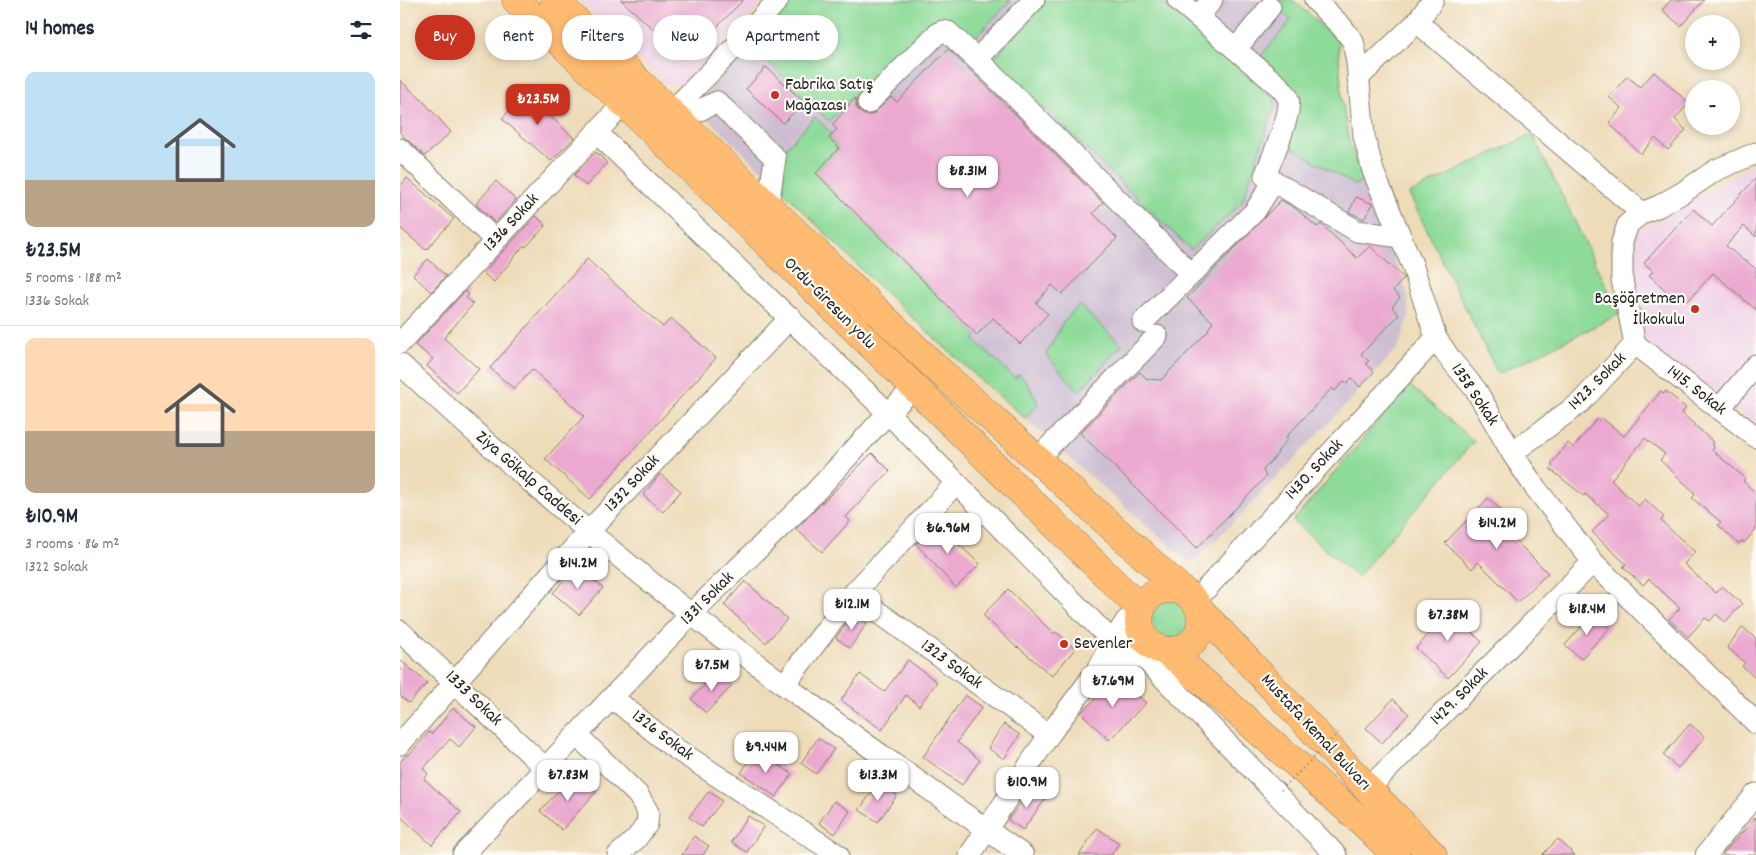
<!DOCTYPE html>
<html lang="en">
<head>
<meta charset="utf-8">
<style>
	body { margin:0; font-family:Dekko,sans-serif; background:#f6f6f7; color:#1f2937; height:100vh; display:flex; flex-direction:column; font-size:19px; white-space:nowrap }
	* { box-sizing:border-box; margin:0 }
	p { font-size:16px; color:#747a83 }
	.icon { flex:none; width:28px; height:28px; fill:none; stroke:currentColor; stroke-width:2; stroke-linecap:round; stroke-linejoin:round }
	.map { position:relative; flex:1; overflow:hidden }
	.panel { display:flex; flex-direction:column; background:#fff; width:400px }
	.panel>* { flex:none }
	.guide { position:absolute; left:15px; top:15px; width:475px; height:45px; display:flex; gap:10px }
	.fabs { position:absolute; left:1285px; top:15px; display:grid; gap:10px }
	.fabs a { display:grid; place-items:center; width:55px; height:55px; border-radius:50%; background:#fff; box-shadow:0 2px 8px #0003; font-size:25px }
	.price { position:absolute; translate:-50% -42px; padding:0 11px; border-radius:10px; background:#fff; color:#222; font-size:16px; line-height:32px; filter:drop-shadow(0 1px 2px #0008) }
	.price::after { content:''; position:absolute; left:50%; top:30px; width:15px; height:11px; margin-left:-8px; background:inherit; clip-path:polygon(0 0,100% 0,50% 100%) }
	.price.selected { background:#c8321e; color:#fff }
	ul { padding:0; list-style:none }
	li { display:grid; align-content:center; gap:10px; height:265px; padding:0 25px }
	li+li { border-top:1px solid #e0e1e3 }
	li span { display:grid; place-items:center; height:155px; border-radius:10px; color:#555 }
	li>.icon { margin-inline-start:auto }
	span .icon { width:90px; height:90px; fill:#fffc; stroke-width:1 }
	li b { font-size:21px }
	h2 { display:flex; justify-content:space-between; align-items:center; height:60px; padding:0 25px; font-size:21px }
	.chip { padding:0 18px; border-radius:22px; background:#fff; box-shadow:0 2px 8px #0003; font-size:18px; line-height:45px }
	.chip.selected { background:#c8321e; color:#fff }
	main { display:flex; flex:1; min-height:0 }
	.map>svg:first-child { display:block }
	.built { fill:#efd0e6 }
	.industrial { fill:#cdbed2 }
	.green { fill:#8dda99; stroke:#547b5a }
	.building { fill:#eba9d0 }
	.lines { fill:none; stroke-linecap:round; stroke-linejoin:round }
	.minor-casing { stroke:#857c6a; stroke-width:23 }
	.highway-casing { stroke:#857c6a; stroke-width:29 }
	.minor { stroke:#fff; stroke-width:21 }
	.highway { stroke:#ffbb71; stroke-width:28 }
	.path-bridge { stroke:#857c6a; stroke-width:2.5; stroke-dasharray:1 4; stroke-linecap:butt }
	.poi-dot { fill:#c8321e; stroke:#fdfcf7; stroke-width:2 }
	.labels { text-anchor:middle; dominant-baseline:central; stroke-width:4.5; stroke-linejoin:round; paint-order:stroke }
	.poi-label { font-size:18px; fill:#1c1c1c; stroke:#fdfcf7; text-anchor:start }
	.street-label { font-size:18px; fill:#1c1c1c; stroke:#fdfcf7 }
</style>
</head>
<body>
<main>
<section class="panel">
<h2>14 homes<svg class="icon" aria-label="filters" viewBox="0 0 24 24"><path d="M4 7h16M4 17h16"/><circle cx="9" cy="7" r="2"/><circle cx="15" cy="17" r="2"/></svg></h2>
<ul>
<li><span style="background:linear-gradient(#bfe0f5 70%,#b9a48a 0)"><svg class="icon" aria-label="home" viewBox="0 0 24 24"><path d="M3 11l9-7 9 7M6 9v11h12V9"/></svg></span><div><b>₺23.5M</b><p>5 rooms · 188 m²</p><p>1336 Sokak</p></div></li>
<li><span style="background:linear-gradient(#ffd9b3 60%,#b9a48a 0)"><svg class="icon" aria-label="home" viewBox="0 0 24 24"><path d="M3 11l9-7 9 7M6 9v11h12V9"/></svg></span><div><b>₺10.9M</b><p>3 rooms · 86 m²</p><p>1322 Sokak</p></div></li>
</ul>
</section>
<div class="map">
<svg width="1356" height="855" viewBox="0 0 1356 855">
	<rect width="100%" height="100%" fill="#fdfcf7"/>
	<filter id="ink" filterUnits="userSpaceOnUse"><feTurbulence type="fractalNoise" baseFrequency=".02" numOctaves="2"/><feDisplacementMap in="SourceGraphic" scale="10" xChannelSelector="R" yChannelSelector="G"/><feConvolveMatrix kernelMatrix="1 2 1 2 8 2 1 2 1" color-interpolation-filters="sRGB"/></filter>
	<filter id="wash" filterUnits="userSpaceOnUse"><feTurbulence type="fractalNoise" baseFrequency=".0096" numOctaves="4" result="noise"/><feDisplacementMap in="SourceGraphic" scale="20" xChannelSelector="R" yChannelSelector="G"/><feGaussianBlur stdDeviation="1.12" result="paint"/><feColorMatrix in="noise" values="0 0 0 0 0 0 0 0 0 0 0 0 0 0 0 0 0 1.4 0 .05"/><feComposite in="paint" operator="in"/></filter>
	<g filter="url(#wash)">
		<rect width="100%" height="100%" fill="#eedcb9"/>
		<!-- built -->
		<g class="built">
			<polygon points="179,0 364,0 287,85 265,85"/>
			<polygon points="1352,165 1356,168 1356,426 1310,387 1261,355 1241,339 1228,278 1232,233 1266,217"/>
		</g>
		<!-- industrial -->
		<polygon class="industrial" points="391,0 893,0 938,40 942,100 949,141 1008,295 1009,315 998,347 959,391 829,527 790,563 585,384 481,289 372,180 295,106"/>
		<!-- green -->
		<g class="green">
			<polygon points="391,0 611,0 572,41 556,24 534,22 458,91 429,121 351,45"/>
			<polygon points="647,0 758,0 823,53 876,101 842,202 791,250 593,59"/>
			<polygon points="868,0 893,0 938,40 942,100 949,141 964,180 954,185 891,147 893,90 861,56 891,20"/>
			<polygon points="415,117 432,134 429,138 439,148 416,173 577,335 574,340 615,378 619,374 628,384 638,404 625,418 585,384 481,289 384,192 380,154"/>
			<polygon points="1132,134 1220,314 1098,374 1009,194"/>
			<polygon points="679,305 722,345 679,391 646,355 662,324"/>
			<polygon points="1009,385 1074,441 957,577 893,521"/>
			<circle cx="771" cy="619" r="19"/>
		</g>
		<g id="blocks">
			<!-- building -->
			<g class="building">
				<polygon points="221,0 343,0 286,59"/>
				<polygon points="1271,0 1304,0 1281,26 1262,10"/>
				<polygon points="548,49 595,94 703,203 693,213 717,238 662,294 652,285 636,303 648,314 620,344 593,318 577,335 416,173 439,148 429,138 437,129 432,125 455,98 456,99 456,107 459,111 464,115 472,115 491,97 497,102"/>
				<polygon points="366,67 404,102 383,123 346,89"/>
				<polygon points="1254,72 1289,103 1275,119 1286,130 1268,150 1255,138 1241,154 1209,123 1222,108 1209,97 1227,76 1240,87"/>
				<polygon points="0,80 24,102 51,132 25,156 0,133"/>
				<polygon points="126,90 154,113 151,117 174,138 151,161 102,119"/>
				<polygon points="196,152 207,163 186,186 174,175"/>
				<polygon points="7,178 54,219 26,250 0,228 0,186"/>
				<polygon points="1356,178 1356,237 1344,226 1326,246 1344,261 1345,260 1356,269 1356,310 1313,273 1288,301 1280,294 1275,299 1249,275 1253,271 1244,263 1293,209 1312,226"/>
				<polygon points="96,181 116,200 95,223 76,204"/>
				<polygon points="956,197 973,204 964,219 949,212"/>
				<polygon points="881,200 895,208 917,227 921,224 957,258 970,246 1004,278 993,291 1000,297 992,307 999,315 961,354 969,361 966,363 974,372 960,387 952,378 947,383 944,381 935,391 932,388 886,437 888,439 877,452 878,453 863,470 866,477 797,548 680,433 740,372 747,379 761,380 809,330 808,329 813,322 787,298"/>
				<polygon points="136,216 146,225 126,247 124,245 94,282 83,273"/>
				<polygon points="28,259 46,276 31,292 13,275"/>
				<polygon points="187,259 263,327 271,318 316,358 190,499 145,459 184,416 132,369 114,389 90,368"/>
				<polygon points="65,291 69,294 66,298 73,304 44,338 79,369 57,393 27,366 33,359 15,345"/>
				<polygon points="1261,391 1264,394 1266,391 1286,408 1282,413 1313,442 1311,444 1314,447 1312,450 1345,478 1343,481 1356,493 1356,529 1344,543 1342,541 1339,544 1318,525 1321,522 1292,498 1295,495 1293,493 1294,492 1260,460 1265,454 1245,438 1211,480 1238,506 1245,499 1264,517 1261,521 1295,552 1284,564 1316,593 1322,586 1342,604 1325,622 1316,614 1310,621 1305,618 1288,637 1269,619 1280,608 1249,579 1243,585 1223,567 1226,564 1192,532 1209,514 1185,494 1184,496 1150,469 1153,466 1151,464 1168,443 1173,448 1197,419 1199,421 1202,418 1224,436"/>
				<polygon points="472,453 490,471 446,517 450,521 422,552 396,529"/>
				<polygon points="260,474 281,491 263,512 243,495"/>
				<polygon points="1088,498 1115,523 1107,532 1148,573 1118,602 1078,562 1072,569 1045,543"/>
				<polygon points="536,523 580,564 556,588 516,544"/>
				<polygon points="176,566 203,588 179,615 153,593"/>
				<polygon points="345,581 387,619 366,643 324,605"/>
				<polygon points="608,589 654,634 656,632 675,649 652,676 618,647 617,648 583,615"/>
				<polygon points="1041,602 1082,642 1048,678 1016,648 1038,624 1029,614"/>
				<polygon points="454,613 467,623 450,648 436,638"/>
				<polygon points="1194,613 1210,627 1181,659 1165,645"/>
				<polygon points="1343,627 1356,639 1356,679 1342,666 1345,663 1327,647"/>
				<polygon points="0,660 27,683 9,703 0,696"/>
				<polygon points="508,660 537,682 519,706 506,695 482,730 441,700 460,674 484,692"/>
				<polygon points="317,672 332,686 306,713 291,699"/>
				<polygon points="717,676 746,703 709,740 681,713"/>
				<polygon points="565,695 582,707 557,742 580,760 562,785 523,757"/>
				<polygon points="993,699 1009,714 982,743 966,728"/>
				<polygon points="53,708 76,727 59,747 50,739 23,769 28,774 24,779 61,812 32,845 0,816 0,762 6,755 8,756 29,732 32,734"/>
				<polygon points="604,724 620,735 604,759 588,748"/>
				<polygon points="1290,724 1305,737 1278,768 1263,755"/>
				<polygon points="418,738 434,749 416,774 401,763"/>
				<polygon points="356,750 392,774 376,797 341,773"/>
				<polygon points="175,773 196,792 162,830 140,811"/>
				<polygon points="479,782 497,795 478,822 459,810"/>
				<polygon points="632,788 646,798 623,830 608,820"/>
				<polygon points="309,791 322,801 302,827 289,817"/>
				<polygon points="434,801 450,811 435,834 419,823"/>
				<polygon points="348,816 364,826 347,852 331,842"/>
				<polygon points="1356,817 1356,855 1322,855"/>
				<polygon points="697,828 719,843 711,855 679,855"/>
				<polygon points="294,836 309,846 303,855 282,855"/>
				<polygon points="1158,839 1175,855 1142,855"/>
			</g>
		</g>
	</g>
	<g filter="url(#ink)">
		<use href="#blocks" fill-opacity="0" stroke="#857c6a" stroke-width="1"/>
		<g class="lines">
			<defs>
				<g id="minor">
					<path d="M 778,0 L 881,88 C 883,91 887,95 888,98 C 893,112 871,160 865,176 L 957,231 L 1000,237"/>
					<polyline points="915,0 941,26 953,41 957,62 964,136 973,171 1012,264 1036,338 1051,360 1076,390 1112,453 1134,486 1193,562 1356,723"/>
					<polyline points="798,17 812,0"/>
					<polyline points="1017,22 1242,213"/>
					<polyline points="836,49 870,7"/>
					<polyline points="577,59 634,0"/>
					<polyline points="958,78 1017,22 1033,0"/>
					<polyline points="468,103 538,33 543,31 548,32 604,85 791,274"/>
					<polyline points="270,113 339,43 378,0"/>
					<polyline points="278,120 317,102 375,158 368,207"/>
					<polyline points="197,133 488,413 713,642"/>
					<polyline points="0,149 95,240"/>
					<polyline points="743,322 855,211 874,181"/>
					<polyline points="0,343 224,103"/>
					<polyline points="1235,344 1356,437"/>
					<path d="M 0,364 C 62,421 124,477 188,531 C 327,647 475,752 623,855"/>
					<polyline points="1319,409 1356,365"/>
					<polyline points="1112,453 1180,403 1235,344 1222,280 1222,242 1228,224 1242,213 1259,206 1282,193 1316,170 1356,153"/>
					<polyline points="637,459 757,336"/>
					<polyline points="453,594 649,735"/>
					<polyline points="795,601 1036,338"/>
					<polyline points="741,609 726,621 706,653 699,668 721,660 755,653"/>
					<polyline points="0,631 146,769"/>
					<polyline points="742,656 936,855"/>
					<polyline points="384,685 453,594 556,483"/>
					<polyline points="213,698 273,747 438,855"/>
					<polyline points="178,736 238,795 248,812 247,824 236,839 218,855"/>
					<polyline points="0,744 189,531 391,317"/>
					<polyline points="968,789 1193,562"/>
					<polyline points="63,855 292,613 405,503 488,413 514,388"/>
					<polyline points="570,855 649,735 699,668"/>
					<polyline points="1306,855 1356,794"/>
				</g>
				<g id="highway">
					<polyline points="116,0 224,103 741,609"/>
					<polyline points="154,0 533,365 785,593"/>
					<circle cx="770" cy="620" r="31"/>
					<polyline points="800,610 968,789 1033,855"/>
					<polyline points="764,651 778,660 959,819 996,855"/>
				</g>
			</defs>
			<!-- minor casing -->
			<use href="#minor" class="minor-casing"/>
			<!-- highway casing -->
			<use href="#highway" class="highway-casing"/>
			<!-- minor -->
			<use href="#minor" class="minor"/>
			<!-- highway -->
			<use href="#highway" class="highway"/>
			<!-- path-bridge -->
			<polyline class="path-bridge" points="881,790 938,733"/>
		</g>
	</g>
	<!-- markers -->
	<g class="poi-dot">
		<circle cx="375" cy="95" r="5"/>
		<circle cx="1295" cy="309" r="5"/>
		<circle cx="664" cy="644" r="5"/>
	</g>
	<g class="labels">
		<!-- poi labels -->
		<g class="poi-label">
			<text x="385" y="85">Fabrika Satış<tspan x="385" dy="21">Mağazası</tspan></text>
			<text x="1285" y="299" text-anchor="end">Başöğretmen<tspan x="1285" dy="21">İlkokulu</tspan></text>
			<text x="674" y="644">Sevenler</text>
		</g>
		<!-- street labels -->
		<g class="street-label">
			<text transform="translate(112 223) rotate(-47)">1336 Sokak</text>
			<text transform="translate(429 304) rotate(45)">Ordu-Giresun yolu</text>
			<text transform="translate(1198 382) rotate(-45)">1423. Sokak</text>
			<text transform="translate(1296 391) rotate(38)">1415. Sokak</text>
			<text transform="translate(1074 395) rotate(56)">1358 Sokak</text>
			<text transform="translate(915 470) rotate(-47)">1430. Sokak</text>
			<text transform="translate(128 479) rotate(41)">Ziya Gökalp Caddesi</text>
			<text transform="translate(233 484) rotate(-47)">1332 Sokak</text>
			<text transform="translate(308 599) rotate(-45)">1331 Sokak</text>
			<text transform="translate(551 665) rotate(36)">1323 Sokak</text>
			<text transform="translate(1060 697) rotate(-45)">1429. Sokak</text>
			<text transform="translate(73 699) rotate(44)">1333 Sokak</text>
			<text transform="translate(915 733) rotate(47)">Mustafa Kemal Bulvarı</text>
			<text transform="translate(262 736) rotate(37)">1326 Sokak</text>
		</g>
	</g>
</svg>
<div class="fabs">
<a>+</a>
<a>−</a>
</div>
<b class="price selected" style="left:138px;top:126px">₺23.5M</b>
<b class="price" style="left:568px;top:198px">₺8.31M</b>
<b class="price" style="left:1097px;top:550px">₺14.2M</b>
<b class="price" style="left:548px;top:555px">₺6.96M</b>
<b class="price" style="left:178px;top:590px">₺14.2M</b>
<b class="price" style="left:452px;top:631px">₺12.1M</b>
<b class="price" style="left:1187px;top:636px">₺18.4M</b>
<b class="price" style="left:1048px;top:642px">₺7.38M</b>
<b class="price" style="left:312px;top:692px">₺7.5M</b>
<b class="price" style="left:713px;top:708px">₺7.69M</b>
<b class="price" style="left:366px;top:774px">₺9.44M</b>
<b class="price" style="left:168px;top:802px">₺7.83M</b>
<b class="price" style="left:478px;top:802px">₺13.3M</b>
<b class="price" style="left:627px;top:809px">₺10.9M</b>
<div class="guide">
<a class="chip selected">Buy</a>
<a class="chip">Rent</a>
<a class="chip">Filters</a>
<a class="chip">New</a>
<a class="chip">Apartment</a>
</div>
</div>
</main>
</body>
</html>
